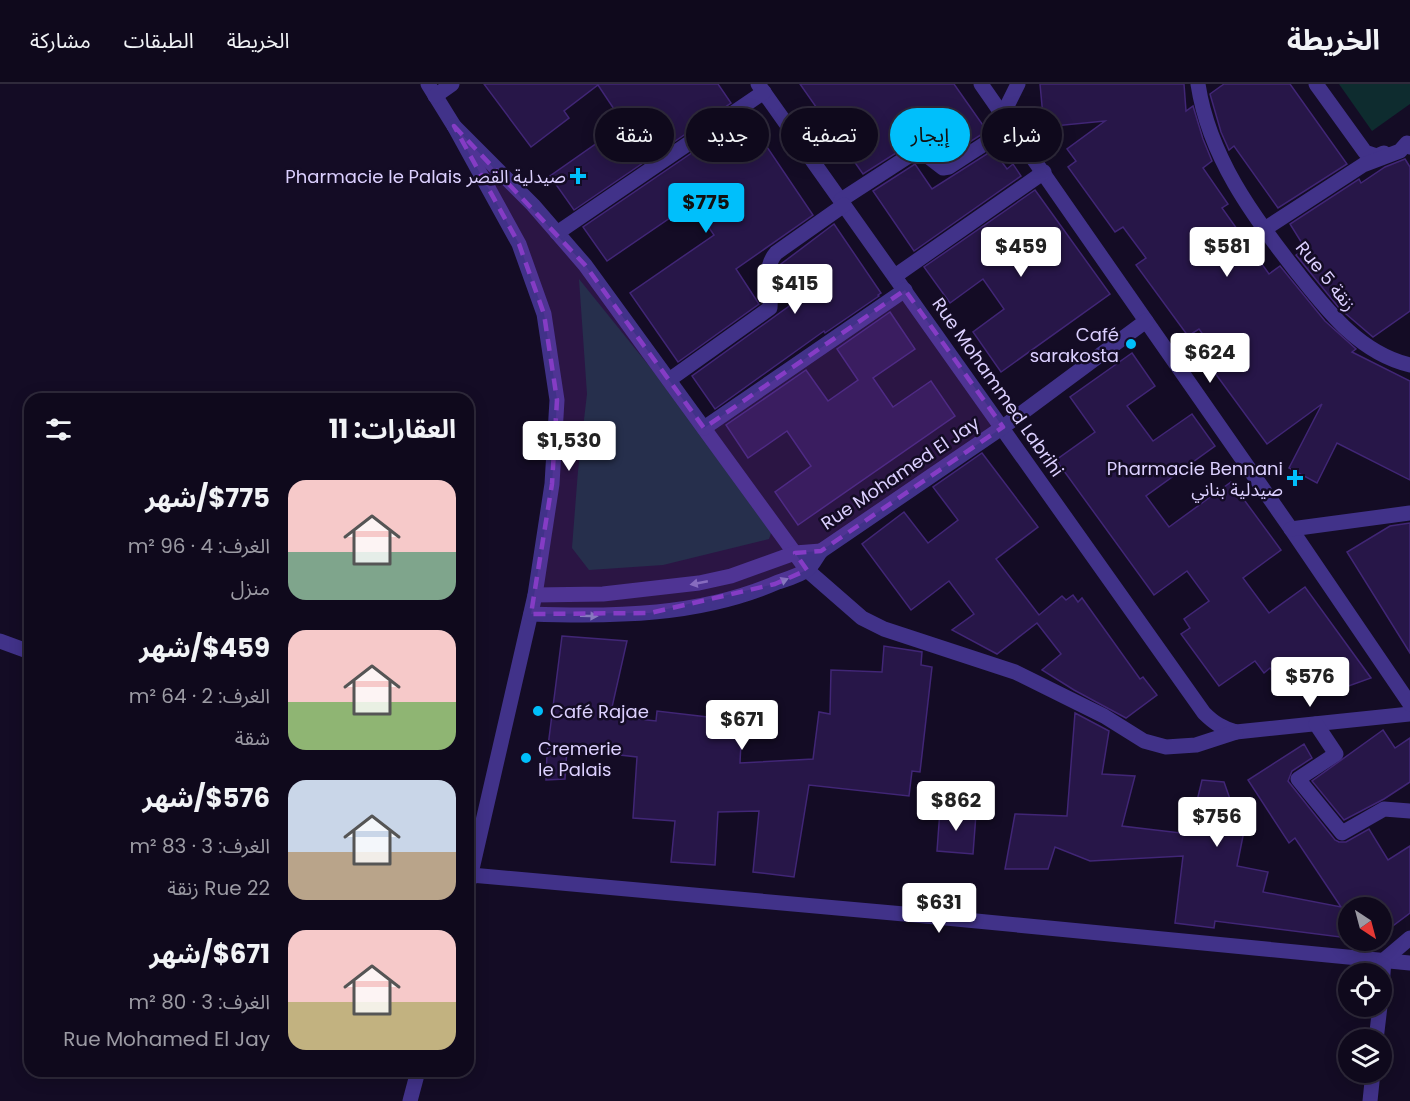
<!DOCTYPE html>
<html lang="ar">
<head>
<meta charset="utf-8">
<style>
	body { margin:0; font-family:Poppins,"Noto Sans Arabic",sans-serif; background:#1d1729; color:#f1f3f6; direction:rtl; height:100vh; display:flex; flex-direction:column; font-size:22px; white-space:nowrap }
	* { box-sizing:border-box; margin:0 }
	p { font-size:20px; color:#9b9aa3 }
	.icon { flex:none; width:33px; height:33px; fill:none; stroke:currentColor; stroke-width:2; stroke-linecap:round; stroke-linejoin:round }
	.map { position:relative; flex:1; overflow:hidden; direction:ltr }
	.panel { position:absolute; left:24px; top:309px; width:450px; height:684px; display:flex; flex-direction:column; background:#0f091c; border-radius:18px; box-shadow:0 3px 15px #0003,0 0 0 2px #2f2a3b; direction:rtl }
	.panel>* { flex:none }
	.hud { position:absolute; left:492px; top:24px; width:570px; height:54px; direction:rtl; display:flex; gap:12px }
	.needle { width:39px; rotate:144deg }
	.buttons { position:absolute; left:1338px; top:813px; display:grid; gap:12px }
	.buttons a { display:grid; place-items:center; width:54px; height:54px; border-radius:50%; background:#0f091c; box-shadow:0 3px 15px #0003,0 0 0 2px #2f2a3b; font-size:30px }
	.price { position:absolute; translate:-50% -51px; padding:0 14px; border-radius:6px; background:#fff; color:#222; font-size:20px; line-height:39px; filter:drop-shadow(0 2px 3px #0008) }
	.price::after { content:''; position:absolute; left:50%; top:36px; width:18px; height:14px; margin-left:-9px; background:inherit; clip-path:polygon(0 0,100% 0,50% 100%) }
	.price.selected { background:#00bffb; color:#111 }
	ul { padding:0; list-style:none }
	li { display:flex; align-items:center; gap:18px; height:150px; padding:0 18px }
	li span { display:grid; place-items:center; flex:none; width:168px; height:120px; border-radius:18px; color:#555 }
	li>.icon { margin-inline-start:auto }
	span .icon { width:72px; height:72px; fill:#fffc; stroke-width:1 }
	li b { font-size:26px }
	h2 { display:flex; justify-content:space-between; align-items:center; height:72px; padding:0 18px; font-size:26px }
	.tag { padding:0 21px; border-radius:27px; background:#0f091c; box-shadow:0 3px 15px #0003,0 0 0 2px #2f2a3b; font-size:21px; line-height:54px }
	.tag.selected { background:#00bffb; color:#111 }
	header { display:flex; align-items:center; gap:36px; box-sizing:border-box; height:84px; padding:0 30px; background:#0f091c; border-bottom:2px solid #2f2a3b }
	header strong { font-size:28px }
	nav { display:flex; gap:33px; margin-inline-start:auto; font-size:21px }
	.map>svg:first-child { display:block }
	.green { fill:#0e2c2f }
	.building { fill:#271648; stroke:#412676; stroke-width:1.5 }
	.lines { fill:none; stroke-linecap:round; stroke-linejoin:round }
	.minor { stroke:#413289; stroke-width:15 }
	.oneway { fill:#8779be }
	.marked { fill:#853cc5; fill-opacity:0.2; stroke:#853cc5; stroke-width:4.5; stroke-dasharray:12 8; stroke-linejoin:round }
	.poi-dot { fill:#00bffb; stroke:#140c25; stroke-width:2 }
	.labels { text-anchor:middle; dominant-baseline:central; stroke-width:5; stroke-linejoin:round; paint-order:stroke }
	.poi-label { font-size:18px; fill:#dcd0ff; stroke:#140c25; text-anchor:end }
	.street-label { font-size:18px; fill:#dcd0ff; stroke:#140c25 }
</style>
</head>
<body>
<header>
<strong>الخريطة</strong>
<nav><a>الخريطة</a><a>الطبقات</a><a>مشاركة</a></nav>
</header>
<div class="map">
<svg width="1410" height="1017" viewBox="0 0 1410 1017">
	<rect width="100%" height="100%" fill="#140c25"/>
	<!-- green -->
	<g class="green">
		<polygon points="1339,0 1410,0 1410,20 1372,47"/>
		<polygon points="579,195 775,438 769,455 663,481 589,486 572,464 578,387 587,310"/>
	</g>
	<!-- building -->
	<g class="building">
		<polygon points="484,0 718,0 731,19 574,126 550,92 624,40 598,1 564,27 569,34 531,63"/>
		<polygon points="800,0 954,0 987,47 951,70 929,39 901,59 904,64 863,90"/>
		<polygon points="1040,0 1184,0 1186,27 1193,22 1203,55 1212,77 1203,84 1228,120 1222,124 1269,190 1280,182 1325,237 1356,265 1352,268 1410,297 1410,396 1337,359 1317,399 1289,384 1322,320 1267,360 1212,285 1223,278 1199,245 1188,252 1136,181 1146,174 1123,143 1115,148 1068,83 1076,77 1067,65 1105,37 1044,43"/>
		<polygon points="1224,0 1290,0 1347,80 1278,124 1234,62 1229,66 1221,48 1210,10"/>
		<polygon points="746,32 813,131 736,185 759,220 678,278 630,209 714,151 692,119 607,177 583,143"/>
		<polygon points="993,66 1007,85 1013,80 1021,92 914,167 873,107 915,80 932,105"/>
		<polygon points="1405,75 1410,83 1410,227 1373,253 1339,224 1296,171 1305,164 1290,140 1359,95 1361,99 1385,83"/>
		<polygon points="1035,106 1110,210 1001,288 973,248 1004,225 983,195 950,219 924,183"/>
		<polygon points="834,140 881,209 878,211 879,212 825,249 824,247 715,325 692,292 803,212 781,180"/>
		<polygon points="890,228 915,265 873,294 893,323 931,297 955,332 798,441 775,408 811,382 787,347 748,374 726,341 806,286 828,317 858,296 837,265"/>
		<polygon points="1132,269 1155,302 1127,322 1153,357 1192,330 1215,362 1146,412 1169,443 1231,398 1281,466 1243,494 1269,529 1305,503 1371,594 1326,610 1306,582 1282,599 1270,584 1264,589 1255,577 1219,602 1181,550 1190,544 1184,535 1209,517 1187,487 1154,511 1056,376 1095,348 1070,313"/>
		<polygon points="982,369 1038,443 996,475 1039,531 1062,512 1066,516 1073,511 1078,518 1082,514 1140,595 1143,593 1157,611 1126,634 1074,606 1042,586 1061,570 1037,539 997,570 952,546 974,530 949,497 911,526 862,460 904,428 928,459 958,436 933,403"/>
		<polygon points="1410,439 1410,569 1347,468 1390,442"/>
		<polygon points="562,552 627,557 610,632 656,637 657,627 742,637 740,679 813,675 819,628 830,630 831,586 882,588 884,562 922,568 921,581 932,583 920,688 912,687 909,712 809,701 794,793 753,788 759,727 718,728 715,781 671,778 675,737 633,734 637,673 567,665 565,695 546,696 547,670"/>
		<polygon points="1075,629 1109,647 1102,690 1135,692 1122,742 1189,750 1202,696 1224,698 1243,752 1237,782 1268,788 1263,808 1341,823 1295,754 1289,759 1248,696 1304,660 1312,674 1292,687 1288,697 1335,756 1339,758 1346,758 1369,745 1388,776 1410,762 1410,829 1382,850 1382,824 1348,824 1348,854 1215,837 1214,844 1175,839 1183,772 1090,777 1055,763 1048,785 1005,785 1015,730 1067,732"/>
		<polygon points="1383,646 1395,664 1410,654 1410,698 1384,715 1344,736 1312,697"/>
		<polygon points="940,726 976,730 973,770 937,767"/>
	</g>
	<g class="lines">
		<!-- minor -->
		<g class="minor">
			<polyline points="428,0 454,42 519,160 544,230 557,316 552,400 535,511 469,798"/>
			<path d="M 758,0 L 1204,629 C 1214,639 1222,644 1236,648 L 1410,630"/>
			<polyline points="981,0 1291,445 1410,620"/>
			<path d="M 1198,0 C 1209,72 1252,131 1296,187 C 1327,226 1359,269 1410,281"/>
			<polyline points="1316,0 1365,68 1377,72 1384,69"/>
			<polyline points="435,12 452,0"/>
			<polyline points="1003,30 1018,0"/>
			<polyline points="454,42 533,121 585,181 807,486 862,534 884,545 1015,588 1104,632 1144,657 1166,663 1196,661 1236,648"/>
			<polyline points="841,116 915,68 921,67 943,84 949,83 1012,42"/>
			<polyline points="1263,146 1363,81 1400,67 1407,59 1410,63"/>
			<polyline points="557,149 764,8"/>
			<polyline points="895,192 1044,88"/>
			<path d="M 669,296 L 770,224 C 772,205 762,185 776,169 L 844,121"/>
			<polyline points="704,344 905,206"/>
			<polyline points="1291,445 1410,429"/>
			<polyline points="821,467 1003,343 1146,237"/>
			<path d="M 531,530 C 614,533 701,532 778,498 C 787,495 801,491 808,485 C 813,481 817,472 821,467 L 795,469 L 731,492 L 699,499 L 603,510 L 535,511"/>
			<polyline points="0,557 30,568"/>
			<polyline points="1316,640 1336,670 1298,695 1342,749 1384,725 1410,727"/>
			<polyline points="471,791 904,830 1410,879"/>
			<polyline points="1382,903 1384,876 1410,854"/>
			<polyline points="1376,956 1380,922"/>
			<polyline points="410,1017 418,987"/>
			<polyline points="1370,1017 1373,988"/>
		</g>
	</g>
	<!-- one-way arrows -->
	<defs><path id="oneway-solid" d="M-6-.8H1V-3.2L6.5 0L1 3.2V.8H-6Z" transform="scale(1.5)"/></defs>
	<g class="oneway">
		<use href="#oneway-solid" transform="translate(780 498) rotate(-23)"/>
		<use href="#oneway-solid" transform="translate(699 499) rotate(169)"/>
		<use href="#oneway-solid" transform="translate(589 532) rotate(2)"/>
	</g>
	<!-- marked area -->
	<path class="marked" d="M 454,42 L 585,181 L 704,344 L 905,206 L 1003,343 L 821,467 L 795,469 L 807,486 L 775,500 L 650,529 L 531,530 L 552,400 L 557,316 L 544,230 L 519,160 Z"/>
	<!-- markers -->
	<g class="poi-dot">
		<path d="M575 83h6v6h6v6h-6v6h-6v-6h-6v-6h6z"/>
		<circle cx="1131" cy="260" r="6"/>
		<path d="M1292 385h6v6h6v6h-6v6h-6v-6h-6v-6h6z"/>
		<circle cx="538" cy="627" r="6"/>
		<circle cx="526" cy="674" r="6"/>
	</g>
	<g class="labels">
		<!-- poi labels -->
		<g class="poi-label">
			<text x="566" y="92">Pharmacie le Palais صيدلية القصر</text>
			<text x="1119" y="250">Café<tspan x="1119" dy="21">sarakosta</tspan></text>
			<text x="1283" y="384">Pharmacie Bennani<tspan x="1283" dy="21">صيدلية بناني</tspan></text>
			<text x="550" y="627" text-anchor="start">Café Rajae</text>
			<text x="538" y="664" text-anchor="start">Cremerie<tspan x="538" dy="21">le Palais</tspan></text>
		</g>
		<!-- street labels -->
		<g class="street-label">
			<text transform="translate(1326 192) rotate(51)">Rue 5 زنقة</text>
			<text transform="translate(998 303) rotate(55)">Rue Mohammed Labrihi</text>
			<text transform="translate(900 389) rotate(-34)">Rue Mohamed El Jay</text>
		</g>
	</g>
</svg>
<div class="buttons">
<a><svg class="needle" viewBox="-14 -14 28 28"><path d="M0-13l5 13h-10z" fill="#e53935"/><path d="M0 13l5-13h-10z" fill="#9b9aa3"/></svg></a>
<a><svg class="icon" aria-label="locate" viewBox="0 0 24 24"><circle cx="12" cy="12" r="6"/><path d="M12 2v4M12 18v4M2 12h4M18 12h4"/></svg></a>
<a><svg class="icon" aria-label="layers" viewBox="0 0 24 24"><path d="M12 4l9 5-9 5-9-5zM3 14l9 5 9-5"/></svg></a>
</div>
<b class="price selected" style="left:706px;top:150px">$775</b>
<b class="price" style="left:1021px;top:194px">$459</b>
<b class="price" style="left:1227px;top:194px">$581</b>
<b class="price" style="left:795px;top:231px">$415</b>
<b class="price" style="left:1210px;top:300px">$624</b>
<b class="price" style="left:569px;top:388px">$1,530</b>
<b class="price" style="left:1310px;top:624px">$576</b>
<b class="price" style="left:742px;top:667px">$671</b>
<b class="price" style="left:956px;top:748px">$862</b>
<b class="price" style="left:1217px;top:764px">$756</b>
<b class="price" style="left:939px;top:850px">$631</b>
<div class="hud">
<a class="tag">شراء</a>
<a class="tag selected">إيجار</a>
<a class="tag">تصفية</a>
<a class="tag">جديد</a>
<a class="tag">شقة</a>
</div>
<section class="panel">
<h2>العقارات: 11<svg class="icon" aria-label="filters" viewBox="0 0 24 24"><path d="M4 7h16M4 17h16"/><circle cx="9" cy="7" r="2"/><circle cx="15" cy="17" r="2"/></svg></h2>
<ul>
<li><span style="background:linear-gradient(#f6c9c9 60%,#7fa58c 0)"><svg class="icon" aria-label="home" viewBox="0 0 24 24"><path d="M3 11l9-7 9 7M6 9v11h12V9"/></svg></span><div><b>$775/شهر</b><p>الغرف: 4 · 96 m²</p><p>منزل</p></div></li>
<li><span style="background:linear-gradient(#f6c9c9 60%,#8fb573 0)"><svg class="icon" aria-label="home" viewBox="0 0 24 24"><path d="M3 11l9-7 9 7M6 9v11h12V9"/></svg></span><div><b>$459/شهر</b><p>الغرف: 2 · 64 m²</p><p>شقة</p></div></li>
<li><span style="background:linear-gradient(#c9d6e8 60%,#b9a48a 0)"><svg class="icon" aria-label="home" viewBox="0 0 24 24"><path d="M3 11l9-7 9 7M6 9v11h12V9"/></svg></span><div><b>$576/شهر</b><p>الغرف: 3 · 83 m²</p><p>Rue 22 زنقة</p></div></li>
<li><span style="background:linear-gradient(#f6c9c9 60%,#c2b280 0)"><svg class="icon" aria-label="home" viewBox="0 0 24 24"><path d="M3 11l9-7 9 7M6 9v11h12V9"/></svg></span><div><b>$671/شهر</b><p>الغرف: 3 · 80 m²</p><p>Rue Mohamed El Jay</p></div></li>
</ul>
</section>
</div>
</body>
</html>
